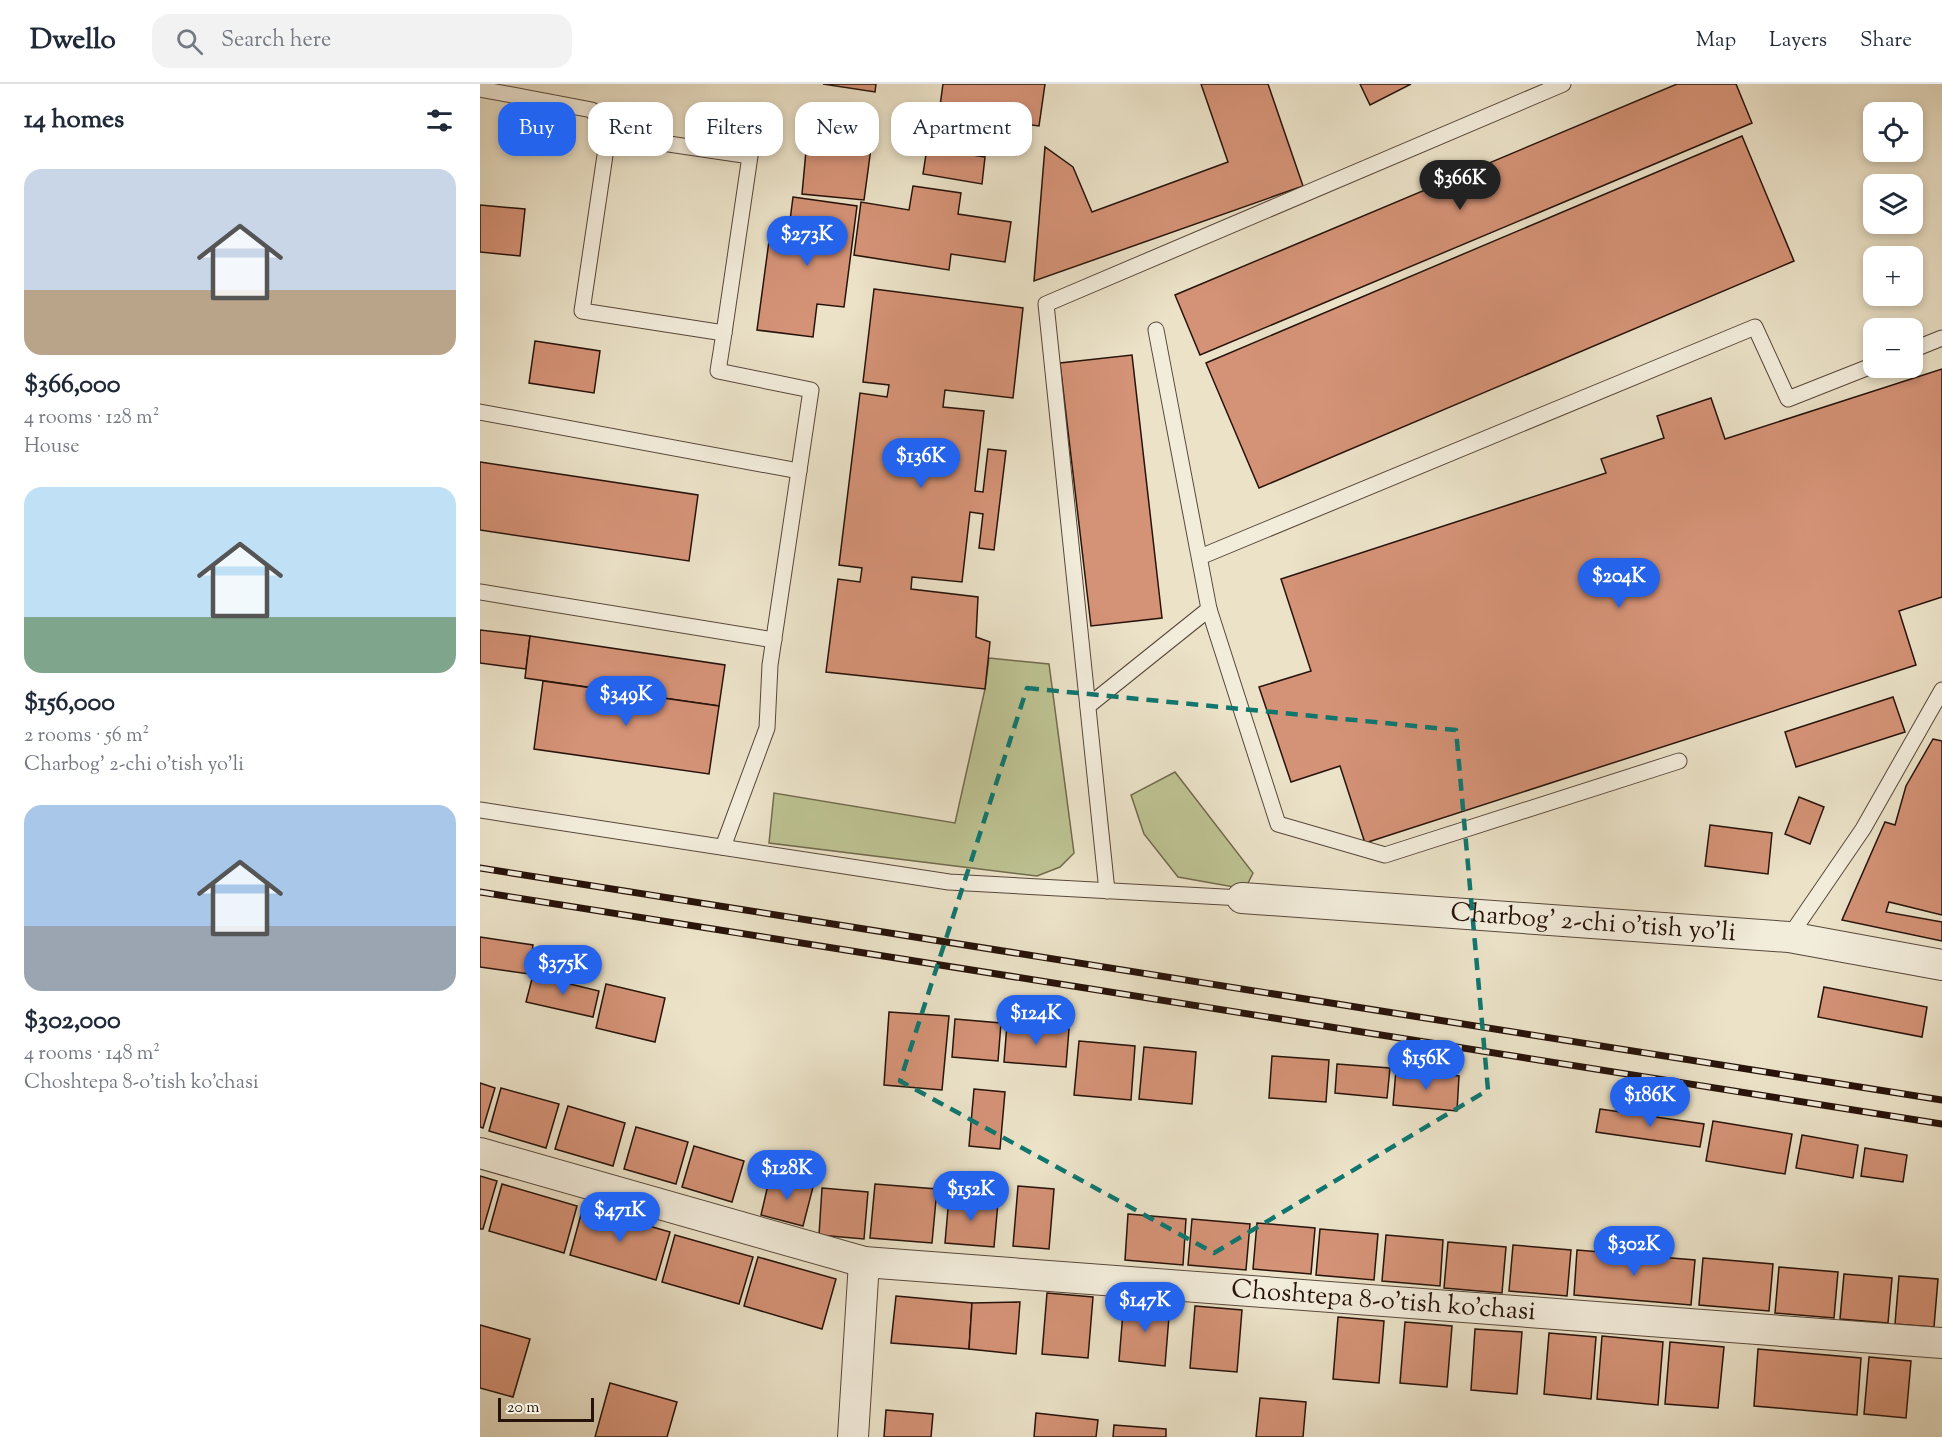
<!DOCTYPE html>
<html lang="en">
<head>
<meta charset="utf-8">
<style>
	body { margin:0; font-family:"Sorts Mill Goudy",serif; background:#f2f2f3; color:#1f2937; height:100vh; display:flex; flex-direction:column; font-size:22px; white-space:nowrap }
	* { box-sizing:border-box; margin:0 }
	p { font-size:20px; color:#747a83 }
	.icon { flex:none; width:33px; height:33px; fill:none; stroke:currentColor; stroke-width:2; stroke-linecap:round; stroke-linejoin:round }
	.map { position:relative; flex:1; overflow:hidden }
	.side { display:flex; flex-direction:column; background:#fff; width:480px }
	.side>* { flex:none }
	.hud { position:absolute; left:18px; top:18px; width:570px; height:54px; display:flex; gap:12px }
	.tools { position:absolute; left:1383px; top:18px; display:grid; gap:12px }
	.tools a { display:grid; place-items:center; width:60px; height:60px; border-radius:12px; background:#fff; box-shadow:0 3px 9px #0003; font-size:30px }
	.scale { position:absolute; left:18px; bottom:15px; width:96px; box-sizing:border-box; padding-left:6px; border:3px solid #27130a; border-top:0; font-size:16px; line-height:21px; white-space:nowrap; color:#27130a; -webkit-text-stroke:4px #f2ecdb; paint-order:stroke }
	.price { position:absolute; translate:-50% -51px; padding:0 14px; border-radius:21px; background:#2563eb; color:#fff; font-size:20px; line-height:39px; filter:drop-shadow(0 2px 3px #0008) }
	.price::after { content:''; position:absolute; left:50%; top:36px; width:18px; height:14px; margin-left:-9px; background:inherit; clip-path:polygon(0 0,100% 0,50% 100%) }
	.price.selected { background:#222; color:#fff }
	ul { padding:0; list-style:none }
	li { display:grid; align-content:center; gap:12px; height:318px; padding:0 24px }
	li span { display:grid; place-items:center; height:186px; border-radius:18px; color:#555 }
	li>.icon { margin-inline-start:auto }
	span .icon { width:108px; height:108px; fill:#fffc; stroke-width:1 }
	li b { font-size:26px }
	h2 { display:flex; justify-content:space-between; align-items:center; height:72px; padding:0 24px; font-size:26px }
	.pill { padding:0 21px; border-radius:18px; background:#fff; box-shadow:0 3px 9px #0003; font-size:21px; line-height:54px }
	.pill.selected { background:#2563eb; color:#fff }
	header { display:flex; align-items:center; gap:36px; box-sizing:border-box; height:84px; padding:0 30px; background:#fff; border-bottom:2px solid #e0e1e3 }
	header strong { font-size:28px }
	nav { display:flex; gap:33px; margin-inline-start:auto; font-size:21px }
	.search { width:420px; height:54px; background:#f2f2f3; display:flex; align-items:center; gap:15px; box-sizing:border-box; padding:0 21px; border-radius:18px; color:#747a83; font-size:22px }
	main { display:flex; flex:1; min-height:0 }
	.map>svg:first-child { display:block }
	.green { fill:#bdc292; stroke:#726a4e; stroke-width:1.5 }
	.building { fill:#d49276; stroke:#27130a; stroke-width:1.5 }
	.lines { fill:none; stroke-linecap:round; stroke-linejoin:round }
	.lane-casing { stroke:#58473a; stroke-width:17 }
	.street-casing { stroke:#58473a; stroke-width:32 }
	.lane { stroke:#f2ecdb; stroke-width:15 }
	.street { stroke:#f2ecdb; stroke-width:30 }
	.rail-casing { stroke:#27130a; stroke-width:7 }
	.rail { stroke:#f2ecdb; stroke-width:4.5; stroke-dasharray:14; stroke-linecap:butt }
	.marked { fill:none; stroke:#0f766e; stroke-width:4.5; stroke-dasharray:12 8; stroke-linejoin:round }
	.labels { text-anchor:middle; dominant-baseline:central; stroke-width:4.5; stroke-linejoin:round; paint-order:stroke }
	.street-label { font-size:26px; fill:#27130a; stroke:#f2ecdb }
</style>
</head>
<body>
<header>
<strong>Dwello</strong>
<div class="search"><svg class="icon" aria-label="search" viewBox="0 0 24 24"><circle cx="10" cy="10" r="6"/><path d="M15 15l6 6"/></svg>Search here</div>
<nav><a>Map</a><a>Layers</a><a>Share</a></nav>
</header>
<main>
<section class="side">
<h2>14 homes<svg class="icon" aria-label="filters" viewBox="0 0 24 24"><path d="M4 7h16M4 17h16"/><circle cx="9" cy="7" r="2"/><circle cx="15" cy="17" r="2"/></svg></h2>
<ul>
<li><span style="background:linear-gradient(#c9d6e8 65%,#b9a48a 0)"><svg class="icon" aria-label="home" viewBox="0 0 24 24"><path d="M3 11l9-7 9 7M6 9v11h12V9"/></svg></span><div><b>$366,000</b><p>4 rooms · 128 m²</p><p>House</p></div></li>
<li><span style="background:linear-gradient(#bfe0f5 70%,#7fa58c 0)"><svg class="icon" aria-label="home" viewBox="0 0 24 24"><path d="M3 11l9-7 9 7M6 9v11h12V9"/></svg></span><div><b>$156,000</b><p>2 rooms · 56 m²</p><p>Charbog' 2-chi o'tish yo'li</p></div></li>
<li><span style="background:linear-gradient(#a9c7e8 65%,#9aa5b1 0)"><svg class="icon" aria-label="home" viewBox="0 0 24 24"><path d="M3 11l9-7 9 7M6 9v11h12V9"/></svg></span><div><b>$302,000</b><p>4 rooms · 148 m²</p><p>Choshtepa 8-o'tish ko'chasi</p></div></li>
</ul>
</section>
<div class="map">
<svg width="1462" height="1353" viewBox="0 0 1462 1353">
	<rect width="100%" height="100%" fill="#ebe2c8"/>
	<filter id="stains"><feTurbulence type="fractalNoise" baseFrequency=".00333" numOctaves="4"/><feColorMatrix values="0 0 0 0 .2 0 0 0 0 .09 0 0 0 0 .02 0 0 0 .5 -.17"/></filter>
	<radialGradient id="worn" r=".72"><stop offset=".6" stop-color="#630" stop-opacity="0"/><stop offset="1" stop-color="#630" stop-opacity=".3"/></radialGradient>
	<!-- green -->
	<g class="green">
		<polygon points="509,574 569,580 594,769 580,783 557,792 289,759 294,709 475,739 505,605"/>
		<polygon points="695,688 773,789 765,805 698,793 664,750 651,711"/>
	</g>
	<!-- building -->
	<g class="building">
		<polygon points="343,0 396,0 395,8"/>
		<polygon points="463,0 565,0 559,42 459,29"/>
		<polygon points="721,0 788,0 823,102 554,197 565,63 593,83 612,128 748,78"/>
		<polygon points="880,0 931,0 890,21"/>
		<polygon points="1197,0 1256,0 1272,39 720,271 695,211"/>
		<polygon points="1262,52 1314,177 779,404 726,279"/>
		<polygon points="368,59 391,64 384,116 322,110 326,67"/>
		<polygon points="447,64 505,73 502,100 443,90"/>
		<polygon points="433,102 481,109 478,130 531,138 525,178 471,170 469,186 374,171 381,118 429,126"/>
		<polygon points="313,113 377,122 364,223 337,220 333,253 277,246 289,157 307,160"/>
		<polygon points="0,121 45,125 40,172 0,168"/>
		<polygon points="394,205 543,224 533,314 465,306 463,323 504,327 495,407 503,408 508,365 526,367 514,466 499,464 503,430 490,428 482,498 432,493 431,505 498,513 496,553 510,558 505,605 346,588 358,495 380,498 382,484 359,481 380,309 407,313 409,301 383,298"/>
		<polygon points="55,257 120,267 114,309 49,299"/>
		<polygon points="652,271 682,534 611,542 580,279"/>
		<polygon points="1462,285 1462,513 1419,527 1436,581 885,759 860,682 811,698 779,603 831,587 801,495 1126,389 1121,375 1184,354 1177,332 1231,314 1245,355"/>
		<polygon points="0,378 218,411 209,477 0,446"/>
		<polygon points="0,546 50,552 46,585 0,579"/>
		<polygon points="50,552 245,581 239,622 45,594"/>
		<polygon points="63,597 239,622 229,690 54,665"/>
		<polygon points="1413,613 1425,648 1316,683 1305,648"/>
		<polygon points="1453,655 1462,657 1462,831 1409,818 1406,828 1462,838 1462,857 1362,836 1405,738 1415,741 1426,702"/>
		<polygon points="1319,713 1344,723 1330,760 1305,750"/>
		<polygon points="1230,741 1292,749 1288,790 1225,782"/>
		<polygon points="0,853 53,861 49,890 0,883"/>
		<polygon points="53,891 119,907 113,933 46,918"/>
		<polygon points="126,900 185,914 175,958 116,944"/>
		<polygon points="1344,903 1447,923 1442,953 1338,933"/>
		<polygon points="409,928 469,932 462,1006 404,1001"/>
		<polygon points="475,935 521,939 518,977 472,973"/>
		<polygon points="527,940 589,945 586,983 524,978"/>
		<polygon points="599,957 655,962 651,1016 594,1011"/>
		<polygon points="664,963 716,968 712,1020 659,1015"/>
		<polygon points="792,972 849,976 846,1018 789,1014"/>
		<polygon points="857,980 910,984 907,1014 855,1009"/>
		<polygon points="916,986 979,992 977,1027 913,1021"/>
		<polygon points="0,999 15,1004 3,1044 0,1043"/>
		<polygon points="21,1004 79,1020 66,1064 9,1047"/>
		<polygon points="494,1005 525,1008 520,1065 489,1062"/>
		<polygon points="88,1022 145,1039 133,1082 75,1065"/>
		<polygon points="1120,1025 1224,1040 1220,1063 1116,1048"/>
		<polygon points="1233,1037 1312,1050 1305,1090 1226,1077"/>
		<polygon points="156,1043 208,1058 196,1100 144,1085"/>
		<polygon points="1322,1051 1378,1061 1373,1094 1316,1084"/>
		<polygon points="214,1062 264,1077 252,1118 202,1103"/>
		<polygon points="1385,1064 1427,1071 1423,1098 1381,1092"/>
		<polygon points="0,1092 17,1097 3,1145 0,1145"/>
		<polygon points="290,1092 333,1103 323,1142 281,1131"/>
		<polygon points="22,1100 97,1122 84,1169 9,1147"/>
		<polygon points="395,1100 457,1105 452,1159 390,1154"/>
		<polygon points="538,1102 574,1105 569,1165 533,1162"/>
		<polygon points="342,1104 388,1108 384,1155 339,1151"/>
		<polygon points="469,1113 518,1118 514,1163 465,1159"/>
		<polygon points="103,1123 190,1148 176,1196 90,1171"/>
		<polygon points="648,1130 706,1135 703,1181 645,1176"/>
		<polygon points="712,1135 770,1140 766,1186 708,1181"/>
		<polygon points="777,1139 835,1144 831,1190 773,1185"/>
		<polygon points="840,1145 898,1150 894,1196 836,1191"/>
		<polygon points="195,1151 273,1173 259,1220 182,1198"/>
		<polygon points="906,1151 963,1156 960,1202 902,1197"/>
		<polygon points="968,1158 1026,1163 1022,1209 964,1204"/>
		<polygon points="1033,1161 1091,1166 1087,1212 1029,1207"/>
		<polygon points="1097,1166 1215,1176 1211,1221 1094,1211"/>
		<polygon points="278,1173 356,1195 342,1245 264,1222"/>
		<polygon points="1223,1174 1293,1180 1289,1227 1219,1221"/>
		<polygon points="1299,1183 1358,1188 1354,1234 1295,1229"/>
		<polygon points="1364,1190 1412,1194 1408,1239 1360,1235"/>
		<polygon points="1419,1192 1458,1195 1454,1243 1415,1240"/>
		<polygon points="567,1209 613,1213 608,1274 562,1270"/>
		<polygon points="416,1212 492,1219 489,1265 411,1259"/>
		<polygon points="644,1216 690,1220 685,1282 639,1277"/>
		<polygon points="540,1218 536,1270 489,1265 492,1219"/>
		<polygon points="715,1222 762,1226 757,1288 710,1284"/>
		<polygon points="858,1233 904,1237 899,1299 853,1295"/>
		<polygon points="925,1238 972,1242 967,1303 920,1299"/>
		<polygon points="0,1241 50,1255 33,1313 0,1304"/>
		<polygon points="995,1245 1042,1248 1037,1310 991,1306"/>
		<polygon points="1069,1249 1116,1253 1111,1315 1064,1310"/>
		<polygon points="1122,1252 1183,1258 1178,1321 1117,1315"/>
		<polygon points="1190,1258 1244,1263 1238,1324 1185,1320"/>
		<polygon points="1278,1265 1381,1274 1377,1331 1274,1322"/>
		<polygon points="1389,1273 1431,1277 1426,1334 1384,1330"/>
		<polygon points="130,1299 197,1318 187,1353 115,1353"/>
		<polygon points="780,1314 826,1318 823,1353 776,1353"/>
		<polygon points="406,1326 453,1330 451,1353 404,1353"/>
		<polygon points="556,1329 618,1336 616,1353 554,1353"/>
		<polygon points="634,1341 686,1345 686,1353 633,1353"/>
	</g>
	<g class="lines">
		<defs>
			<g id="lane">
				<polyline points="0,5 112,26 128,51"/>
				<polygon points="128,51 270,72 244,249 102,227"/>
				<polyline points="676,246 729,525 798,740 905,771 1199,677"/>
				<polyline points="1432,266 1462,254"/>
				<polyline points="0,328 319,387"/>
				<polyline points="720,473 1275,243 1308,315 1394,281"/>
				<polyline points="0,508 294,556"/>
				<polyline points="608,622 729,525"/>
				<polyline points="0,726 469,798 762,814"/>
				<polyline points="243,763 287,644 290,581 331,306 238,287 244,249"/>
				<polyline points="627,807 566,220 1083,0"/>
				<polyline points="1309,853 1383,745 1462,606"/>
			</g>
			<g id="street">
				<path id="s1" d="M 762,814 L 1309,853 L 1462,881"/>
				<path id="s2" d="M 0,1069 L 384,1178 L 1462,1259"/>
				<polyline points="373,1353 384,1178"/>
			</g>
		</defs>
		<!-- lane casing -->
		<use href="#lane" class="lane-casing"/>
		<!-- street casing -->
		<use href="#street" class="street-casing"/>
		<!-- lane -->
		<use href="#lane" class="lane"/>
		<!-- street -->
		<use href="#street" class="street"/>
		<defs>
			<g id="rail">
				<polyline points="0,784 1462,1016"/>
				<polyline points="0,808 1462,1040"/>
			</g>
		</defs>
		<!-- rail casing -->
		<use href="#rail" class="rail-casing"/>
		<!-- rail -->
		<use href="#rail" class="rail"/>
	</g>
	<!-- marked area -->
	<path class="marked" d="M 547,604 L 976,646 L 1008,1006 L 734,1169 L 420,997 Z"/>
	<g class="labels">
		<!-- street labels -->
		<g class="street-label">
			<text stroke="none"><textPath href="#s1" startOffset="352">Charbog' 2-chi o'tish yo'li</textPath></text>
			<text stroke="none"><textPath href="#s2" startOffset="920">Choshtepa 8-o'tish ko'chasi</textPath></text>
		</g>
	</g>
	<rect width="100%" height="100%" filter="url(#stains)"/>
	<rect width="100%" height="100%" fill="url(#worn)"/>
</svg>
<div class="tools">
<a><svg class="icon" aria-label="locate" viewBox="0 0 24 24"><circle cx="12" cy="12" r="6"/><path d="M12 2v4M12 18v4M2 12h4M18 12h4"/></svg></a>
<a><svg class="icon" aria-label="layers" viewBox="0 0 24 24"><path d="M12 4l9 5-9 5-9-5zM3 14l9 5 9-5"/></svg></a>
<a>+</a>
<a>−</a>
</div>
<div class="scale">20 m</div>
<b class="price selected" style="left:980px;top:127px">$366K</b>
<b class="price" style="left:327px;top:183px">$273K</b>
<b class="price" style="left:441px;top:405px">$136K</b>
<b class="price" style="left:1139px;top:525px">$204K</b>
<b class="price" style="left:146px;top:643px">$349K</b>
<b class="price" style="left:83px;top:912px">$375K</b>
<b class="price" style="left:556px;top:962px">$124K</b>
<b class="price" style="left:946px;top:1007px">$156K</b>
<b class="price" style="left:1170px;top:1044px">$186K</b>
<b class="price" style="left:307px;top:1117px">$128K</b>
<b class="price" style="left:491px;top:1138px">$152K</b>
<b class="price" style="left:140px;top:1159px">$471K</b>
<b class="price" style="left:1154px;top:1193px">$302K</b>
<b class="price" style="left:665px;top:1249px">$147K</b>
<div class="hud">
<a class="pill selected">Buy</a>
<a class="pill">Rent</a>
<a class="pill">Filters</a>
<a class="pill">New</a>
<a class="pill">Apartment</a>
</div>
</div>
</main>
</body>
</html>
